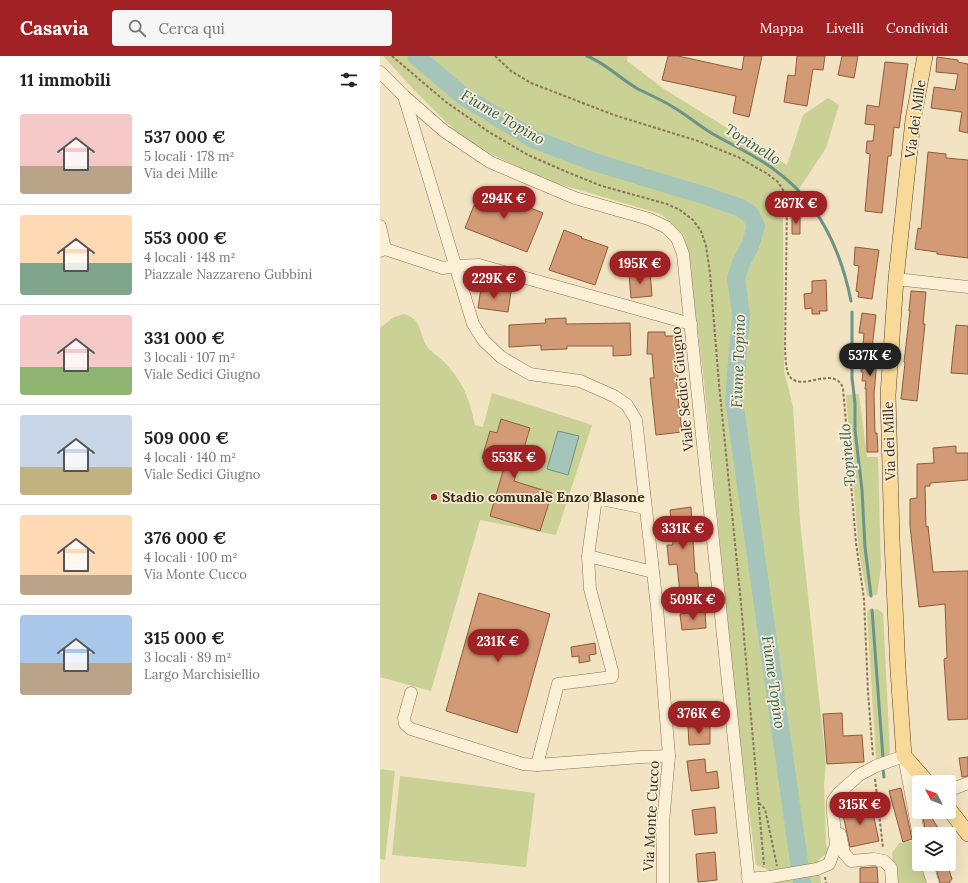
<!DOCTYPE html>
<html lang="it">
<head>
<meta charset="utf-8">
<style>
	body { margin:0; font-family:Lora,serif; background:#f6f6f6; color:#202124; height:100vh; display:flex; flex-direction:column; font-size:15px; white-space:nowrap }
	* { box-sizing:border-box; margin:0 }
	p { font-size:13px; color:#757577 }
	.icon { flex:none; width:22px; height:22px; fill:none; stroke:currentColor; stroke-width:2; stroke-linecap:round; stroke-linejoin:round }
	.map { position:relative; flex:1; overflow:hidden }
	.panel { display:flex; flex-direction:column; background:#fff; width:380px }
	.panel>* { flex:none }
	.needle { width:26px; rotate:311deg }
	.buttons { position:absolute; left:532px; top:719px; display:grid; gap:8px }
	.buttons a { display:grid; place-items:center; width:44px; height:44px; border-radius:4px; background:#fff; box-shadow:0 4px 16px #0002; font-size:20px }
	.price { position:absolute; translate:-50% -34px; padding:0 9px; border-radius:14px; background:#a12224; color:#fff; font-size:13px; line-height:26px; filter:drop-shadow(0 1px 2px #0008) }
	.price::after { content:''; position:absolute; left:50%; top:24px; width:12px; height:9px; margin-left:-6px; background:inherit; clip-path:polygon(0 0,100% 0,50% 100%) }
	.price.selected { background:#222; color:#fff }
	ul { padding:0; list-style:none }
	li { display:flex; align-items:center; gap:12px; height:100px; padding:0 20px }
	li+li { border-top:1px solid #e0e0e0 }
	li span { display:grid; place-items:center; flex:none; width:112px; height:80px; border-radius:4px; color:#555 }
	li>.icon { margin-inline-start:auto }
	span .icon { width:48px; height:48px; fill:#fffc; stroke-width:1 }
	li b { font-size:17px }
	h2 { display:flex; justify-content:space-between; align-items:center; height:48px; padding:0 20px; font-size:17px }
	header { display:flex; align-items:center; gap:24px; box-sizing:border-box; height:56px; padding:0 20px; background:#a12224; color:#fff }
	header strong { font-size:19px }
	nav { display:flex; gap:22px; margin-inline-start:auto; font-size:14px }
	.search { width:280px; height:36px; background:#f6f6f6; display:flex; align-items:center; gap:10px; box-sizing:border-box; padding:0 14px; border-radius:4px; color:#757577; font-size:15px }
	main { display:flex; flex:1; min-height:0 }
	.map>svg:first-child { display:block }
	.green { fill:#cad195 }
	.water { fill:#a5c4ba; stroke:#6b9389 }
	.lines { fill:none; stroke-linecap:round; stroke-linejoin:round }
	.stream { stroke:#6b9389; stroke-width:3 }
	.river { stroke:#a5c4ba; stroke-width:18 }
	.building { fill:#d39b75; stroke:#8e5b3b }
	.minor-casing { stroke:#8d7357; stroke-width:13 }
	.major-casing { stroke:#5b412c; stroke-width:16 }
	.path { stroke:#8d7357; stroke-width:2; stroke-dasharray:3 2; stroke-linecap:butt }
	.minor { stroke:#fbf0d6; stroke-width:12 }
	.major { stroke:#f8d997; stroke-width:15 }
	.minor-bridge-casing { stroke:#8d7357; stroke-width:13; stroke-linecap:butt }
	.minor-bridge { stroke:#fbf0d6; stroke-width:12 }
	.poi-dot { fill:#a12224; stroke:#f8edd2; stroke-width:1.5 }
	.labels { text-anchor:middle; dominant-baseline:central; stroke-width:3.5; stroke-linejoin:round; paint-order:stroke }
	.street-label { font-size:14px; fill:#3c2b1d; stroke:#f8edd2 }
	.poi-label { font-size:14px; font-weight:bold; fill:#3c2b1d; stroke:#f8edd2; text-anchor:start }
	.water-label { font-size:15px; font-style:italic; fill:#2b5d59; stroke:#f8edd2 }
</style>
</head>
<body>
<header>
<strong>Casavia</strong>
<div class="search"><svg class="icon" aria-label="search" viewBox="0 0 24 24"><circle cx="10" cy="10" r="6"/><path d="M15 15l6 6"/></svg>Cerca qui</div>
<nav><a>Mappa</a><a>Livelli</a><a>Condividi</a></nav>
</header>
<main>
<section class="panel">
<h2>11 immobili<svg class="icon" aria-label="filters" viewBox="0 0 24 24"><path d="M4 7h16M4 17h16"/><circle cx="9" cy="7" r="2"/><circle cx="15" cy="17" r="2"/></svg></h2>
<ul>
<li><span style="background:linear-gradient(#f6c9c9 65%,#b9a48a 0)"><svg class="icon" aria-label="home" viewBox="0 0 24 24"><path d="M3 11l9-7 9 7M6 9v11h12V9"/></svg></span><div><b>537 000 €</b><p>5 locali · 178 m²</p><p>Via dei Mille</p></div></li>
<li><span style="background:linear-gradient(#ffd9b3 60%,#7fa58c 0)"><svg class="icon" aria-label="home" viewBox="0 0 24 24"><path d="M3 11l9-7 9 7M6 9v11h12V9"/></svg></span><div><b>553 000 €</b><p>4 locali · 148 m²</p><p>Piazzale Nazzareno Gubbini</p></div></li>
<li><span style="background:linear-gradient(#f6c9c9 65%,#8fb573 0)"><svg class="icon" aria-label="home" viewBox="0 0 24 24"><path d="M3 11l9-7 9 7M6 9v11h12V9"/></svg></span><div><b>331 000 €</b><p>3 locali · 107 m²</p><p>Viale Sedici Giugno</p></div></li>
<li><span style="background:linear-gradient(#c9d6e8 65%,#c2b280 0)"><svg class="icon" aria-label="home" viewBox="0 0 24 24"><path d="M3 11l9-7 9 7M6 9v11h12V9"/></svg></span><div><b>509 000 €</b><p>4 locali · 140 m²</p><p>Viale Sedici Giugno</p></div></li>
<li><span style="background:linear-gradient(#ffd9b3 75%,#b9a48a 0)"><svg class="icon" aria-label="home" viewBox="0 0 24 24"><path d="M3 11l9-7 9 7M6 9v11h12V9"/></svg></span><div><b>376 000 €</b><p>4 locali · 100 m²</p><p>Via Monte Cucco</p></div></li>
<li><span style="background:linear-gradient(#a9c7e8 60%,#b9a48a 0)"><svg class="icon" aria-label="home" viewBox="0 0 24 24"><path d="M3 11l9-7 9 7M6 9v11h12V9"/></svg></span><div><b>315 000 €</b><p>3 locali · 89 m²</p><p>Largo Marchisiellio</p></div></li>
</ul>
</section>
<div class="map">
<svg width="588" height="827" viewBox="0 0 588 827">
	<rect width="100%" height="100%" fill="#f2e3c2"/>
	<!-- green -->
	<g class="green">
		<polygon points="3,0 248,0 247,5 284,33 407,109 423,59 448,42 459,49 446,92 403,157 404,314 413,351 420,465 446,707 444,728 446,788 449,796 438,804 441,827 393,827 395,823 392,815 376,809 359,678 324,325 311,221 304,179 281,158 162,123 93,89 74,74 37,37"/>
		<path d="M 24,258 C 43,264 38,275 46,289 C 50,296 59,300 64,306 C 84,327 89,342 95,369 L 103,371 L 112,337 L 212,369 L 176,479 L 100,464 L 51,635 L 0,621 L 0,272 L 14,261 Z"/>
		<polygon points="479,338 487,401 498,401 501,512 497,539 487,540 479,496 466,339"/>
		<polygon points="497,553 503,557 510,697 506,702 496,703 487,558 488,554"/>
		<polygon points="0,713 15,715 5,804 0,803"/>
		<polygon points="20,720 155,737 146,811 12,799"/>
		<polygon points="537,784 539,790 539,808 545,808 551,827 514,827 512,797 519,787"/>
	</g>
	<!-- water -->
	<g class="water">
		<polygon points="178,375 199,380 188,419 167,413"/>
		<polygon points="150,391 161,395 156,411 145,407"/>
	</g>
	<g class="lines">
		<!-- stream -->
		<g class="stream">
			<path d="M 207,0 C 226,7 240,23 258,33 C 270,39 282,44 293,51 C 307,59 319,70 333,78 C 354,90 377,100 396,115 C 439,146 461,195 471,245"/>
			<polyline points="472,256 472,322 475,347 475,374 482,434 485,491 491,540"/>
			<polyline points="492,554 503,702"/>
			<polyline points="503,713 504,721"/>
		</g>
		<!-- river -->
		<polyline class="river" points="36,0 83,40 153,83 214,106 326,140 361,152 370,158 376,170 370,190 361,207 356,222 361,258 354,344 422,827"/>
	</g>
	<!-- building -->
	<g class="building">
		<polygon points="288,0 298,0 362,14 364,0 382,0 369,61 353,57 356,40 282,24"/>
		<polygon points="417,0 445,0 443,14 433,13 427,50 404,46 408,19 415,20"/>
		<polygon points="462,0 478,0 474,22 458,19"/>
		<polygon points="557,1 578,4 578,6 588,8 588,77 579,75 582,56 551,52 554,31 575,34 578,18 556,16"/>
		<polygon points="505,6 528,8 519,72 514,71 511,100 508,100 502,157 485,155 490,98 486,97 487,85 493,85 495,69 485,68 487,49 499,51"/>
		<polygon points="548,96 566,98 566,102 588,104 588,202 557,198 557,196 535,193 538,172 541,173"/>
		<polygon points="101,132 163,157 147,196 85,172"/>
		<polygon points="412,160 420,161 420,178 412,178"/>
		<polygon points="184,174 202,181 201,182 228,191 215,229 169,214"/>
		<polygon points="475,191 499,194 492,243 478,241 479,236 476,235 479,210 474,209"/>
		<polygon points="270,216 272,240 251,242 249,218"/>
		<polygon points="446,224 447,255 439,255 440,258 432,258 432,252 425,253 424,238 432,237 432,225"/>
		<polygon points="101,232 131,236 128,256 98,252"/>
		<polygon points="531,235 546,236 543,268 545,268 537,345 521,343 525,307 524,306 530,255 529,255"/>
		<polygon points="482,257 496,259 492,292 498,292 494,338 495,377 497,377 498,396 487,396 486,333 485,333 486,325 482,325 483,316 481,316 484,277 479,277"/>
		<polygon points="186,262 186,268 250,267 251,299 233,300 233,290 187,290 187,293 161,294 161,289 129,291 129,269 166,267 165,263"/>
		<polygon points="576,269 588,270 588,318 571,317"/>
		<polygon points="268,276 285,276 285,280 299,280 298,298 297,298 298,322 296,322 302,376 276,379 270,322 274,322 272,298 267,298"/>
		<polygon points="121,363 150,372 134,425 172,437 160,475 110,460 123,415 107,411 109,405 102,402 110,375 117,377"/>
		<polygon points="576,390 576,397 588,397 588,424 550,427 550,430 545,430 546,471 548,470 553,516 588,515 588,663 568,664 564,603 567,602 565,548 539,551 530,470 530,443 537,442 537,408 554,407 553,392"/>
		<polygon points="311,451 315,517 317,517 319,536 300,538 297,508 289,509 287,489 293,489 290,454"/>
		<polygon points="99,537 170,558 137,677 66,655"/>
		<polygon points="325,555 326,572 302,574 300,558"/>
		<polygon points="215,587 216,598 209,599 210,605 199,607 199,600 192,601 191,591"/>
		<polygon points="462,657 463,680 482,679 484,706 447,708 443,658"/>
		<polygon points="330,670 330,688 309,689 308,671"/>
		<polygon points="588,701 588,720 582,721 579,702"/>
		<polygon points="325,703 326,717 337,715 339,732 311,735 307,705"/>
		<polygon points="521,732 532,783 523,786 509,735"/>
		<polygon points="491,748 499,785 470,791 462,754"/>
		<polygon points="335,751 337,777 315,779 312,754"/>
		<polygon points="542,756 548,756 562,778 546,778"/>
		<polygon points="335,796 337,824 318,826 316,798"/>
		<polygon points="555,808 567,808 572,823 569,827 560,827"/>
		<polygon points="494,811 497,811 498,827 480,827 480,812"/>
	</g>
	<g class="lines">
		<defs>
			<g id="minor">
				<polyline points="0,16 24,40 64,75 110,106 195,142 269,163 286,171 297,182 303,198 369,827"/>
				<polyline points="24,40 93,268 104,285 121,301 150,318 200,325 234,340 247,349 256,364 277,551 289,700 283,767 283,827"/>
				<polyline points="0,170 5,193"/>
				<polyline points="0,195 5,193 63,212 75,210 99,209 311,268"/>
				<polyline points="516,223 588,231"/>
				<polyline points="265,452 216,442 208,500 210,533 232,614 232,621 178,628 157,709 261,701 289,700"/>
				<polyline points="208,500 273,516"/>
				<polyline points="31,637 24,662 25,668 31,673 143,708 157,709"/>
				<polyline points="569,736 573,733 588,727"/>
				<polyline points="460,778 464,797 471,805 494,803 504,805 511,812 512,827"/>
				<polyline points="547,808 553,827"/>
				<polyline points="437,813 449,808 456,789 453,757 453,745 455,742 459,737 479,719 496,710 524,700 539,781"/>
				<polyline points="368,823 390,821"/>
			</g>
			<g id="major">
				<polyline points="545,0 533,64 516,223 508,339 512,485 518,614 524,700 547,726"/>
				<polyline points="569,753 588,778"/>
			</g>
		</defs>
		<!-- minor casing -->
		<use href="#minor" class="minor-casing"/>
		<!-- major casing -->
		<use href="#major" class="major-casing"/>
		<!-- path -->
		<g class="path">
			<polyline points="12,0 66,46 109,76 148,99 187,116 222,130 287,148 300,154 313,164 321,175 326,190 330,217 339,328 361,547 384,809 383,811"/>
			<path d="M 115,0 L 131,15 L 151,27 L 234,59 L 318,85 L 358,101 L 386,117 L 398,126 L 405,137 L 407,147 L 405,294 C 406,302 405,316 411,322 C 424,335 454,309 463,332 L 476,487 L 484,543 L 488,636 L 493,701"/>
			<polyline points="495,723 503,792"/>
			<polyline points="379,747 385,753 397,810"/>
			<polyline points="445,821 446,827"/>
		</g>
		<!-- minor -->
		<use href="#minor" class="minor"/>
		<!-- major -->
		<use href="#major" class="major"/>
		<defs>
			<polyline id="minor-bridge" points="390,821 437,813"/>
		</defs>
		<!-- minor-bridge casing -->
		<use href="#minor-bridge" class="minor-bridge-casing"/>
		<!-- minor-bridge -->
		<use href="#minor-bridge" class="minor-bridge"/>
	</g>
	<!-- markers -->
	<circle class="poi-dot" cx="54" cy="441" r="4"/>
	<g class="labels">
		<!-- street labels -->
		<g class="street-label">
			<text transform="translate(535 63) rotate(-82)">Via dei Mille</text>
			<text transform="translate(302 333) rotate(-96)">Viale Sedici Giugno</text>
			<text transform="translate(509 385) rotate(-92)">Via dei Mille</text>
			<text transform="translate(271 760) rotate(-87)">Via Monte Cucco</text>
		</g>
		<!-- poi labels -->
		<g class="poi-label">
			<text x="62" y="441">Stadio comunale Enzo Blasone</text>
		</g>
		<!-- water labels -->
		<g class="water-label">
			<text transform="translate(123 61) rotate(30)">Fiume Topino</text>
			<text transform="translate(373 88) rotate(32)">Topinello</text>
			<text transform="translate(358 305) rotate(-88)">Fiume Topino</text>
			<text transform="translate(467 399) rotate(-95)">Topinello</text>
			<text transform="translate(394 626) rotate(82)">Fiume Topino</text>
		</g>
	</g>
</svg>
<div class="buttons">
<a><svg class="needle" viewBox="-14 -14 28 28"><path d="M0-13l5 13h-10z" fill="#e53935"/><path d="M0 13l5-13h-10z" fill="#757577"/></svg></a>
<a><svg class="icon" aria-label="layers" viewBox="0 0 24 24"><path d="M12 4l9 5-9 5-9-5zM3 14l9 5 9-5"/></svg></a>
</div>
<b class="price" style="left:124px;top:164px">294K €</b>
<b class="price" style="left:416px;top:169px">267K €</b>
<b class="price" style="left:260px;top:229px">195K €</b>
<b class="price" style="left:114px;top:244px">229K €</b>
<b class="price selected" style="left:490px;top:321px">537K €</b>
<b class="price" style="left:134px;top:423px">553K €</b>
<b class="price" style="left:303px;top:494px">331K €</b>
<b class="price" style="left:313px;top:565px">509K €</b>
<b class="price" style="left:118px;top:607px">231K €</b>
<b class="price" style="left:319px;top:679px">376K €</b>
<b class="price" style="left:480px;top:770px">315K €</b>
</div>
</main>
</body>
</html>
